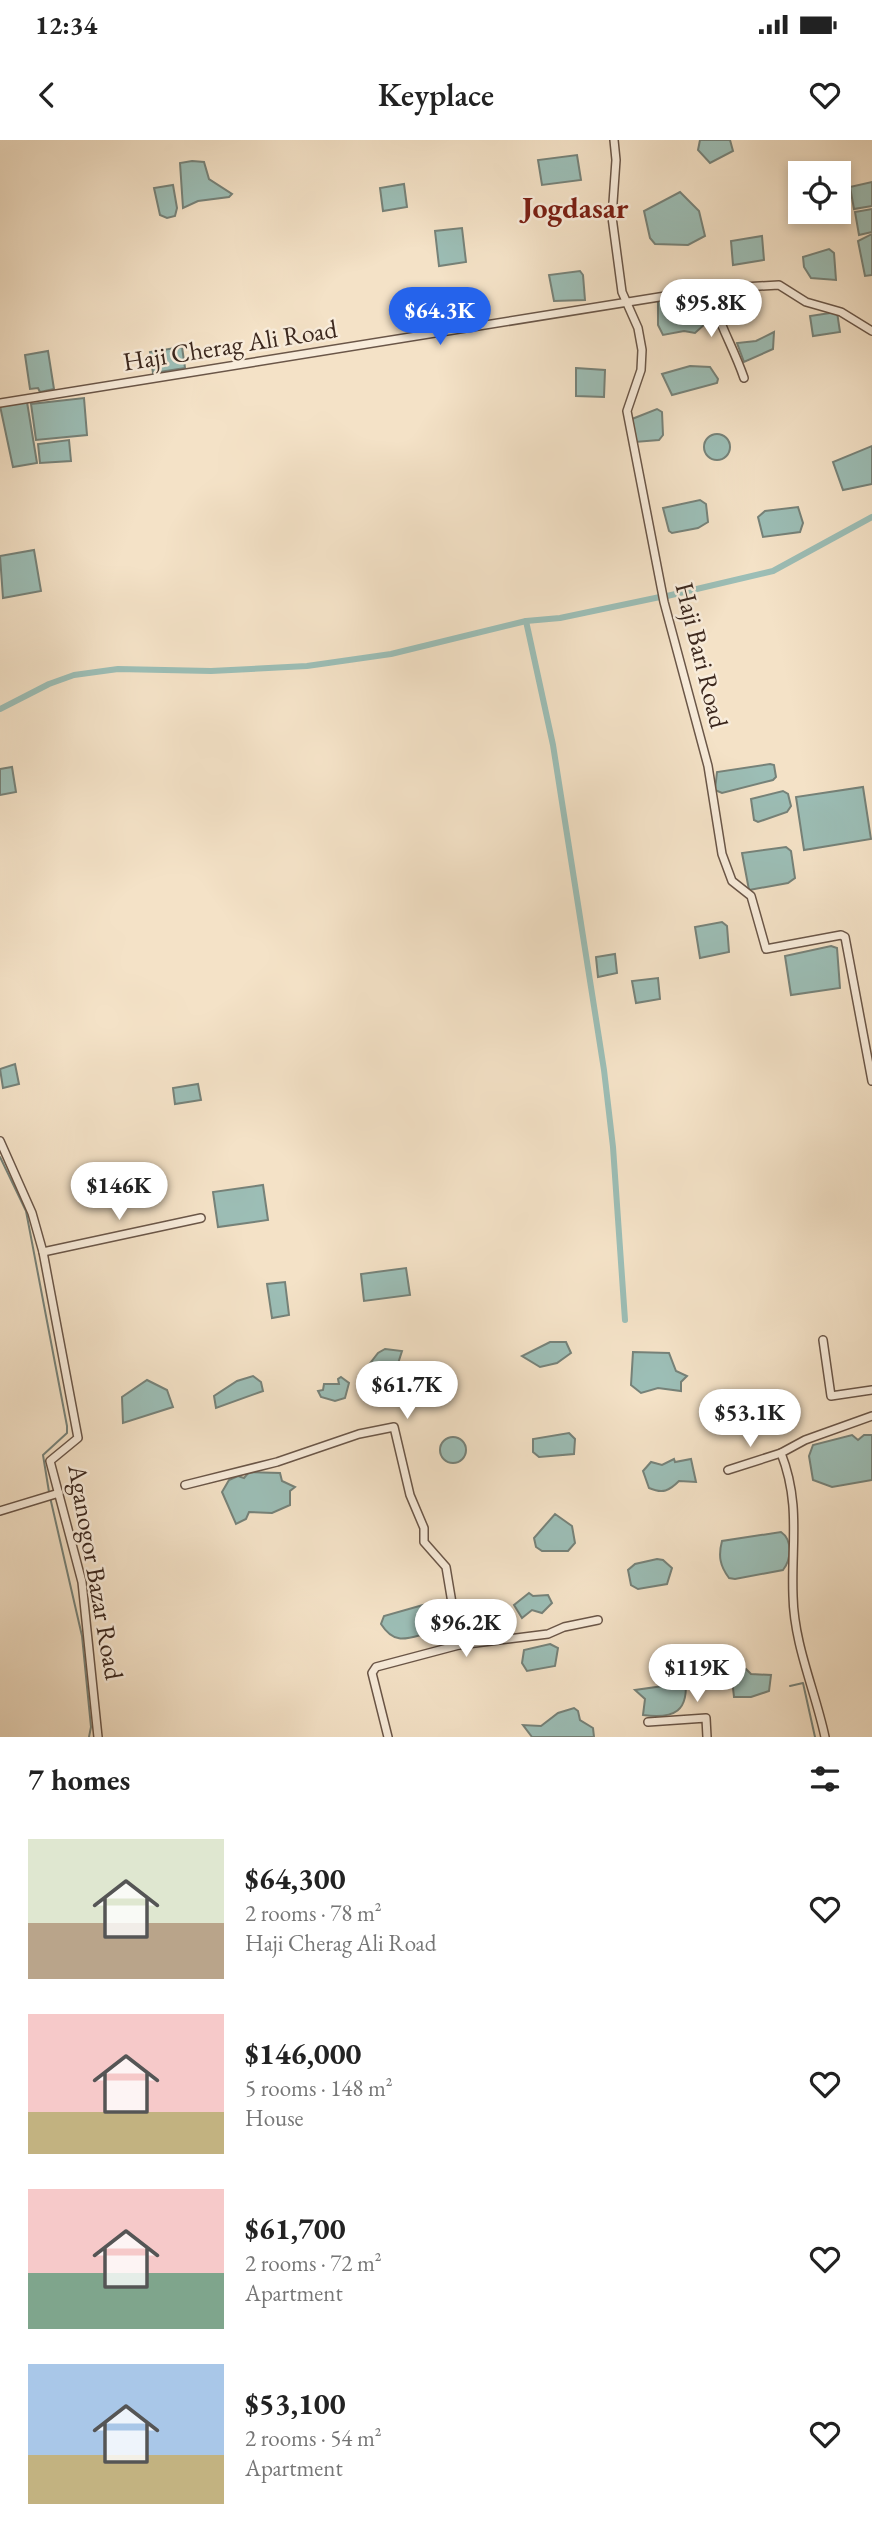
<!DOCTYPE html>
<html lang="en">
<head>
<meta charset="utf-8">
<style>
	body { margin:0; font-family:"EB Garamond",serif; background:#f6f6f6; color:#222; height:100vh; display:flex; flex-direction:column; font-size:26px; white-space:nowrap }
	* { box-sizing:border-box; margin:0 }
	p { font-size:23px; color:#767676 }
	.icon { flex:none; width:38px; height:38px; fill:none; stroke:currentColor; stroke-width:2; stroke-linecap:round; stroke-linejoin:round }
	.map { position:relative; height:1597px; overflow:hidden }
	.side { display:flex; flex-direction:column; background:#fff; flex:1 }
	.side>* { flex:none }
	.fabs { position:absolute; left:788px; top:21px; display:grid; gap:14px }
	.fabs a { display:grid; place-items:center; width:63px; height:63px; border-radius:0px; background:#fff; box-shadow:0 4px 10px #0003; font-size:35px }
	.price { position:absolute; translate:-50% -60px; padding:0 16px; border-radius:24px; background:#fff; color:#222; font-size:23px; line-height:46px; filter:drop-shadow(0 2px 4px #0008) }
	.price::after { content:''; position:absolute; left:50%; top:42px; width:21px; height:16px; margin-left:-10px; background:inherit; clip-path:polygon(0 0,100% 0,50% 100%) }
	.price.selected { background:#2563eb; color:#fff }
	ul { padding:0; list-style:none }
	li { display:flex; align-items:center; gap:21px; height:175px; padding:0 28px }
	li span { display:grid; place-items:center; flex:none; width:196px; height:140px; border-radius:0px; color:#555 }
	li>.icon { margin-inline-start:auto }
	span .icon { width:84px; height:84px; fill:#fffc; stroke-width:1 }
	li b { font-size:30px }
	h2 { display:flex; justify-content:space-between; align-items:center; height:84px; padding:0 28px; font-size:30px }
	.status { display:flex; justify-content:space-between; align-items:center; height:49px; padding:0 35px; background:#fff; direction:ltr }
	.status svg { height:19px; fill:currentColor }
	header { display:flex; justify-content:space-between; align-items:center; height:91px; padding:0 28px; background:#fff; font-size:32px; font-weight:600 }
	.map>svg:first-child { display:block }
	.water { fill:#9cbeb6; stroke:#768279; stroke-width:2 }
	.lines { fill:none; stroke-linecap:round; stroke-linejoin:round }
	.stream { stroke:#768279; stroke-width:2 }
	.canal { stroke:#9cbeb6; stroke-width:6 }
	.minor-casing { stroke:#6a5648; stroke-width:10 }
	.minor { stroke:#f8ecdb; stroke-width:7 }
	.labels { text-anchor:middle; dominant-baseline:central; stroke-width:5; stroke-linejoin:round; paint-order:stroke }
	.street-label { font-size:26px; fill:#3c281e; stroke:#f8ecdb }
	.quarter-label { font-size:30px; font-weight:bold; fill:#7a1f14; stroke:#f8ecdb }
</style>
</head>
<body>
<div class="status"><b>12:34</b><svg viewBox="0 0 49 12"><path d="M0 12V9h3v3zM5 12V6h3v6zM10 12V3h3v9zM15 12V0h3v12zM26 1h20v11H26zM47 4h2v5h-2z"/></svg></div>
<header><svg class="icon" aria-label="back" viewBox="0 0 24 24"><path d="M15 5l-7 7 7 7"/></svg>Keyplace<svg class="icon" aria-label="heart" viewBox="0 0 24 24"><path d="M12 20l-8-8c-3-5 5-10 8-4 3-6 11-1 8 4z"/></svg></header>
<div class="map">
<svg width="872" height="1597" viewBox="0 0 872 1597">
	<rect width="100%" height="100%" fill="#f4e2c7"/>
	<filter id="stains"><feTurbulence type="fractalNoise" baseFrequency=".00286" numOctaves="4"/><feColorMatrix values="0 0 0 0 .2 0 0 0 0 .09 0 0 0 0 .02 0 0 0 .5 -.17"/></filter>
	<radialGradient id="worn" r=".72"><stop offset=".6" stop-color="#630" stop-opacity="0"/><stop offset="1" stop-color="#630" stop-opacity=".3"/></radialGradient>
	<!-- water -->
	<g class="water">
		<polygon points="700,0 730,0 733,11 710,23 698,10"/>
		<polygon points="577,15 581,40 542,45 538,20"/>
		<polygon points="192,21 204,22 209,39 232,54 229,57 198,61 183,68 180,23"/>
		<polygon points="872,42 872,66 854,69 850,47"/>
		<polygon points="404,44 407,67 383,71 380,48"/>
		<polygon points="173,45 177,68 175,76 167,78 160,75 154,48"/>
		<polygon points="680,52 699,71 705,96 688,105 655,104 650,98 644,71"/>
		<polygon points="872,69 872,92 859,95 855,72"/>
		<polygon points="462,88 466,122 439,126 435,91"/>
		<polygon points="872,94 872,135 865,136 858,101"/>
		<polygon points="762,96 764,120 733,125 731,101"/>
		<polygon points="829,109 834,113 836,140 811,138 804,127 803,117"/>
		<polygon points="580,131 583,135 585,160 554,161 549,135"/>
		<polygon points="689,155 701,161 705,184 695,193 684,191 663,195 658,185 658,161"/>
		<polygon points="837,172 840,192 813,196 810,176"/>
		<polygon points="774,192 773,209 744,222 737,203 756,201"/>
		<polygon points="182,207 185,228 153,233 150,212"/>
		<polygon points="48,211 54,249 40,252 38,248 30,249 25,215"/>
		<polygon points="690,226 710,227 718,239 717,243 672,255 662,234"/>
		<polygon points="576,228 605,230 604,257 576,256"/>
		<polygon points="84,258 87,295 36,300 31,264"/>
		<polygon points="27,262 37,323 13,327 0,266"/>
		<polygon points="657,269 662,272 663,295 659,300 635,302 632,279"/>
		<circle cx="717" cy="307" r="13"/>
		<polygon points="69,300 71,321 40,323 38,304"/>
		<polygon points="872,306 872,344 843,350 833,322"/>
		<polygon points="700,360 706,364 708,382 698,388 672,393 669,391 663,368"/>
		<polygon points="798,367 803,383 800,392 763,397 758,377 765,371"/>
		<polygon points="34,410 41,451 3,458 0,416"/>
		<polygon points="770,624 774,625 776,637 773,640 722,653 715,650 717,632"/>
		<polygon points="12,627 16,652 0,655 0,629"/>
		<polygon points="863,647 871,699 804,710 796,657"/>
		<polygon points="783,651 788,654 791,666 787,672 758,682 754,680 751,659"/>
		<polygon points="786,707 791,711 795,738 788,743 749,750 742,713"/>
		<polygon points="722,782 727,786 729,812 700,818 695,787"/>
		<polygon points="831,806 837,808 840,848 791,855 785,816"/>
		<polygon points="615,814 617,833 598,837 596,817"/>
		<polygon points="658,838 660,859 636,863 632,841"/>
		<polygon points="15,924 19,944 3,948 0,929"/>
		<polygon points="198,944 201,960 175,964 173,948"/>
		<polygon points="263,1045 268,1080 218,1087 213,1052"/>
		<polygon points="406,1128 410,1155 364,1161 361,1134"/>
		<polygon points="285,1142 289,1175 272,1178 267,1144"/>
		<polygon points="550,1202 566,1202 571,1213 557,1223 540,1227 522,1216"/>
		<polygon points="385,1209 402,1211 394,1236 374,1233 368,1226 378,1213"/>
		<polygon points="633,1212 669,1213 676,1231 687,1236 681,1242 681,1251 658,1248 641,1253 631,1245"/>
		<polygon points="253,1236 261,1242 263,1251 216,1268 214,1256 237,1241"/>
		<polygon points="341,1237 349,1243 345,1258 335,1261 321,1257 318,1251 323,1250 324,1244 339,1244 338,1239"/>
		<polygon points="147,1240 167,1250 173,1267 123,1283 122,1257"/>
		<polygon points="569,1293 575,1299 574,1314 539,1317 533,1312 533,1299"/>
		<polygon points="852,1295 858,1300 864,1295 872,1295 872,1340 832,1347 813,1340 809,1316 813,1305"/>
		<circle cx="453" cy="1310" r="13"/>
		<path d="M 674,1319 L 675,1322 L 691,1319 L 696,1342 L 679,1341 C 669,1351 663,1354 649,1348 L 643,1331 L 651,1322 L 662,1325 Z"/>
		<polygon points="249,1332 280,1333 282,1341 295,1347 290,1351 290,1365 272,1373 249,1372 246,1379 236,1384 222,1352 229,1340 238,1336 244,1338"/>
		<polygon points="555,1374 572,1386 575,1403 568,1411 542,1411 536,1407 534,1398"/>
		<path d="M 781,1392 C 793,1400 791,1420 783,1430 L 735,1439 L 729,1438 C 720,1426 718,1416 722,1401 Z"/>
		<polygon points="657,1419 663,1420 672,1428 667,1444 638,1449 631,1445 628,1430 635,1424"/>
		<polygon points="529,1453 533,1456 548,1455 552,1463 542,1473 532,1470 522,1478 514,1465"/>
		<path d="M 423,1465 L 431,1483 L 428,1493 C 408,1498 395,1506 381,1484 L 384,1476 Z"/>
		<polygon points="550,1504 558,1508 555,1526 527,1531 522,1523 524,1510"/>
		<polygon points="746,1529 751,1534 771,1535 769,1551 751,1557 734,1557 732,1539"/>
		<path d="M 685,1536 C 690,1572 674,1579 643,1575 L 645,1559 L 635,1550 L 663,1546 Z"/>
		<polygon points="574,1568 578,1571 580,1580 593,1588 594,1597 532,1597 523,1585 541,1586 558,1573"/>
	</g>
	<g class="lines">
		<!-- stream -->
		<g class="stream">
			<polyline points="0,1017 26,1071 67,1286 67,1293 43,1315 49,1352"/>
			<polyline points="50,1357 82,1496 91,1587 89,1597"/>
			<polyline points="790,1546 803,1543 815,1597"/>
		</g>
		<!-- canal -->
		<g class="canal">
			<polyline points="667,456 773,431 872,377"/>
			<polyline points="526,481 553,605 604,930 613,1007 625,1180"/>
			<polyline points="0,569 49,544 74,535 118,529 211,531 307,526 391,514 526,481 560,478 660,457"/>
		</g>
		<defs>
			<g id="minor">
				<polyline points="614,0 616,20 612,77 622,152 638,188 642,210 641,230 627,271 664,462 708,626 722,714 732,741 751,756 766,809 841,795 845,797 872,941"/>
				<path d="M 709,149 C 718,183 733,206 744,238"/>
				<polyline points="0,263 709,149 779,145 806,162 841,172 872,191"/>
				<polyline points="0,1001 32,1073 43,1112 78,1298 50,1321 82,1442 98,1597"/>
				<polyline points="43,1112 201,1078"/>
				<polyline points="823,1200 831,1256 872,1250"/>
				<polyline points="728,1330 781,1313"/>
				<polyline points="185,1345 277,1322 359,1294 394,1287 410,1355 424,1388 424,1402 446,1427 459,1505"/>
				<polyline points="0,1371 59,1353"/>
				<polyline points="648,1582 706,1578 707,1597"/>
				<polyline points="388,1597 372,1533 376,1527 459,1505 548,1494 564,1487 598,1480"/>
				<path d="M 825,1597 C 815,1550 794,1505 793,1456 C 791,1405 801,1364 781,1313 L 805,1300 L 872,1276"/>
			</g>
		</defs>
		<!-- minor casing -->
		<use href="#minor" class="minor-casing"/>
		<!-- minor -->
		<use href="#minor" class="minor"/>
	</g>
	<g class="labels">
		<!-- street labels -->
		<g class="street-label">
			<text transform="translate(230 205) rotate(-9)">Haji Cherag Ali Road</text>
			<text transform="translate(702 515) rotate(76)">Haji Bari Road</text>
			<text transform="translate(96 1432) rotate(80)">Aganogor Bazar Road</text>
		</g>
		<!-- quarter labels -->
		<g class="quarter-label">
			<text x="575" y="67">Jogdasar</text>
		</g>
	</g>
	<rect width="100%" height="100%" filter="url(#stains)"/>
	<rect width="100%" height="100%" fill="url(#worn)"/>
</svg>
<div class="fabs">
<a><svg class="icon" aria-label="locate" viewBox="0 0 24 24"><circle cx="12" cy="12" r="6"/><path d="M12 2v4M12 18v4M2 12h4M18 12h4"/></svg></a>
</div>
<b class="price" style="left:711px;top:199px">$95.8K</b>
<b class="price selected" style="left:440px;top:207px">$64.3K</b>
<b class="price" style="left:119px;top:1082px">$146K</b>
<b class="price" style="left:407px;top:1281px">$61.7K</b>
<b class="price" style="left:750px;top:1309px">$53.1K</b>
<b class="price" style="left:466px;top:1519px">$96.2K</b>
<b class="price" style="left:697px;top:1564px">$119K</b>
</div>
<section class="side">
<h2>7 homes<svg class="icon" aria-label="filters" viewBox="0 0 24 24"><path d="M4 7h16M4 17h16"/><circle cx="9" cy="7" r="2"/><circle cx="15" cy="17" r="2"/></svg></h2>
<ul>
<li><span style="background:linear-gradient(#dfe7d0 60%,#b9a48a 0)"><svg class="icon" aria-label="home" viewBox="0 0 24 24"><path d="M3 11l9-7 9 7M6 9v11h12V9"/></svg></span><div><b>$64,300</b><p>2 rooms · 78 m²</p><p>Haji Cherag Ali Road</p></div><svg class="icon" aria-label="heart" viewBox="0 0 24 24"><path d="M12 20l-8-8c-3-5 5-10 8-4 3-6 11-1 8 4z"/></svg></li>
<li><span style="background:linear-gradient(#f6c9c9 70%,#c2b280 0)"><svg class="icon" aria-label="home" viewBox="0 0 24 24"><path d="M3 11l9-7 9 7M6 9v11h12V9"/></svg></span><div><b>$146,000</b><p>5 rooms · 148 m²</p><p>House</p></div><svg class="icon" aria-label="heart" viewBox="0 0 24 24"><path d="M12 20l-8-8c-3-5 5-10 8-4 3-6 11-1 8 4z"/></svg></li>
<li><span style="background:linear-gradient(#f6c9c9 60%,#7fa58c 0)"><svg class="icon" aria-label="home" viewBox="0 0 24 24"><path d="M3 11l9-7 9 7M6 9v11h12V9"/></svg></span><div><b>$61,700</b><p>2 rooms · 72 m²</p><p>Apartment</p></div><svg class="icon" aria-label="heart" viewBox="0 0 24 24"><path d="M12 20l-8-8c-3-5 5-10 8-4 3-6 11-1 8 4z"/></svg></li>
<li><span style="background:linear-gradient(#a9c7e8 65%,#c2b280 0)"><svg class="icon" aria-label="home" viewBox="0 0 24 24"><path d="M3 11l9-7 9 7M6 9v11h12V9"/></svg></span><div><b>$53,100</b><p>2 rooms · 54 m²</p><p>Apartment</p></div><svg class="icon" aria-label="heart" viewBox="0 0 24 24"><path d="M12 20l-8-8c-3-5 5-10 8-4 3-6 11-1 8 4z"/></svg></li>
</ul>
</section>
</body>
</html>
